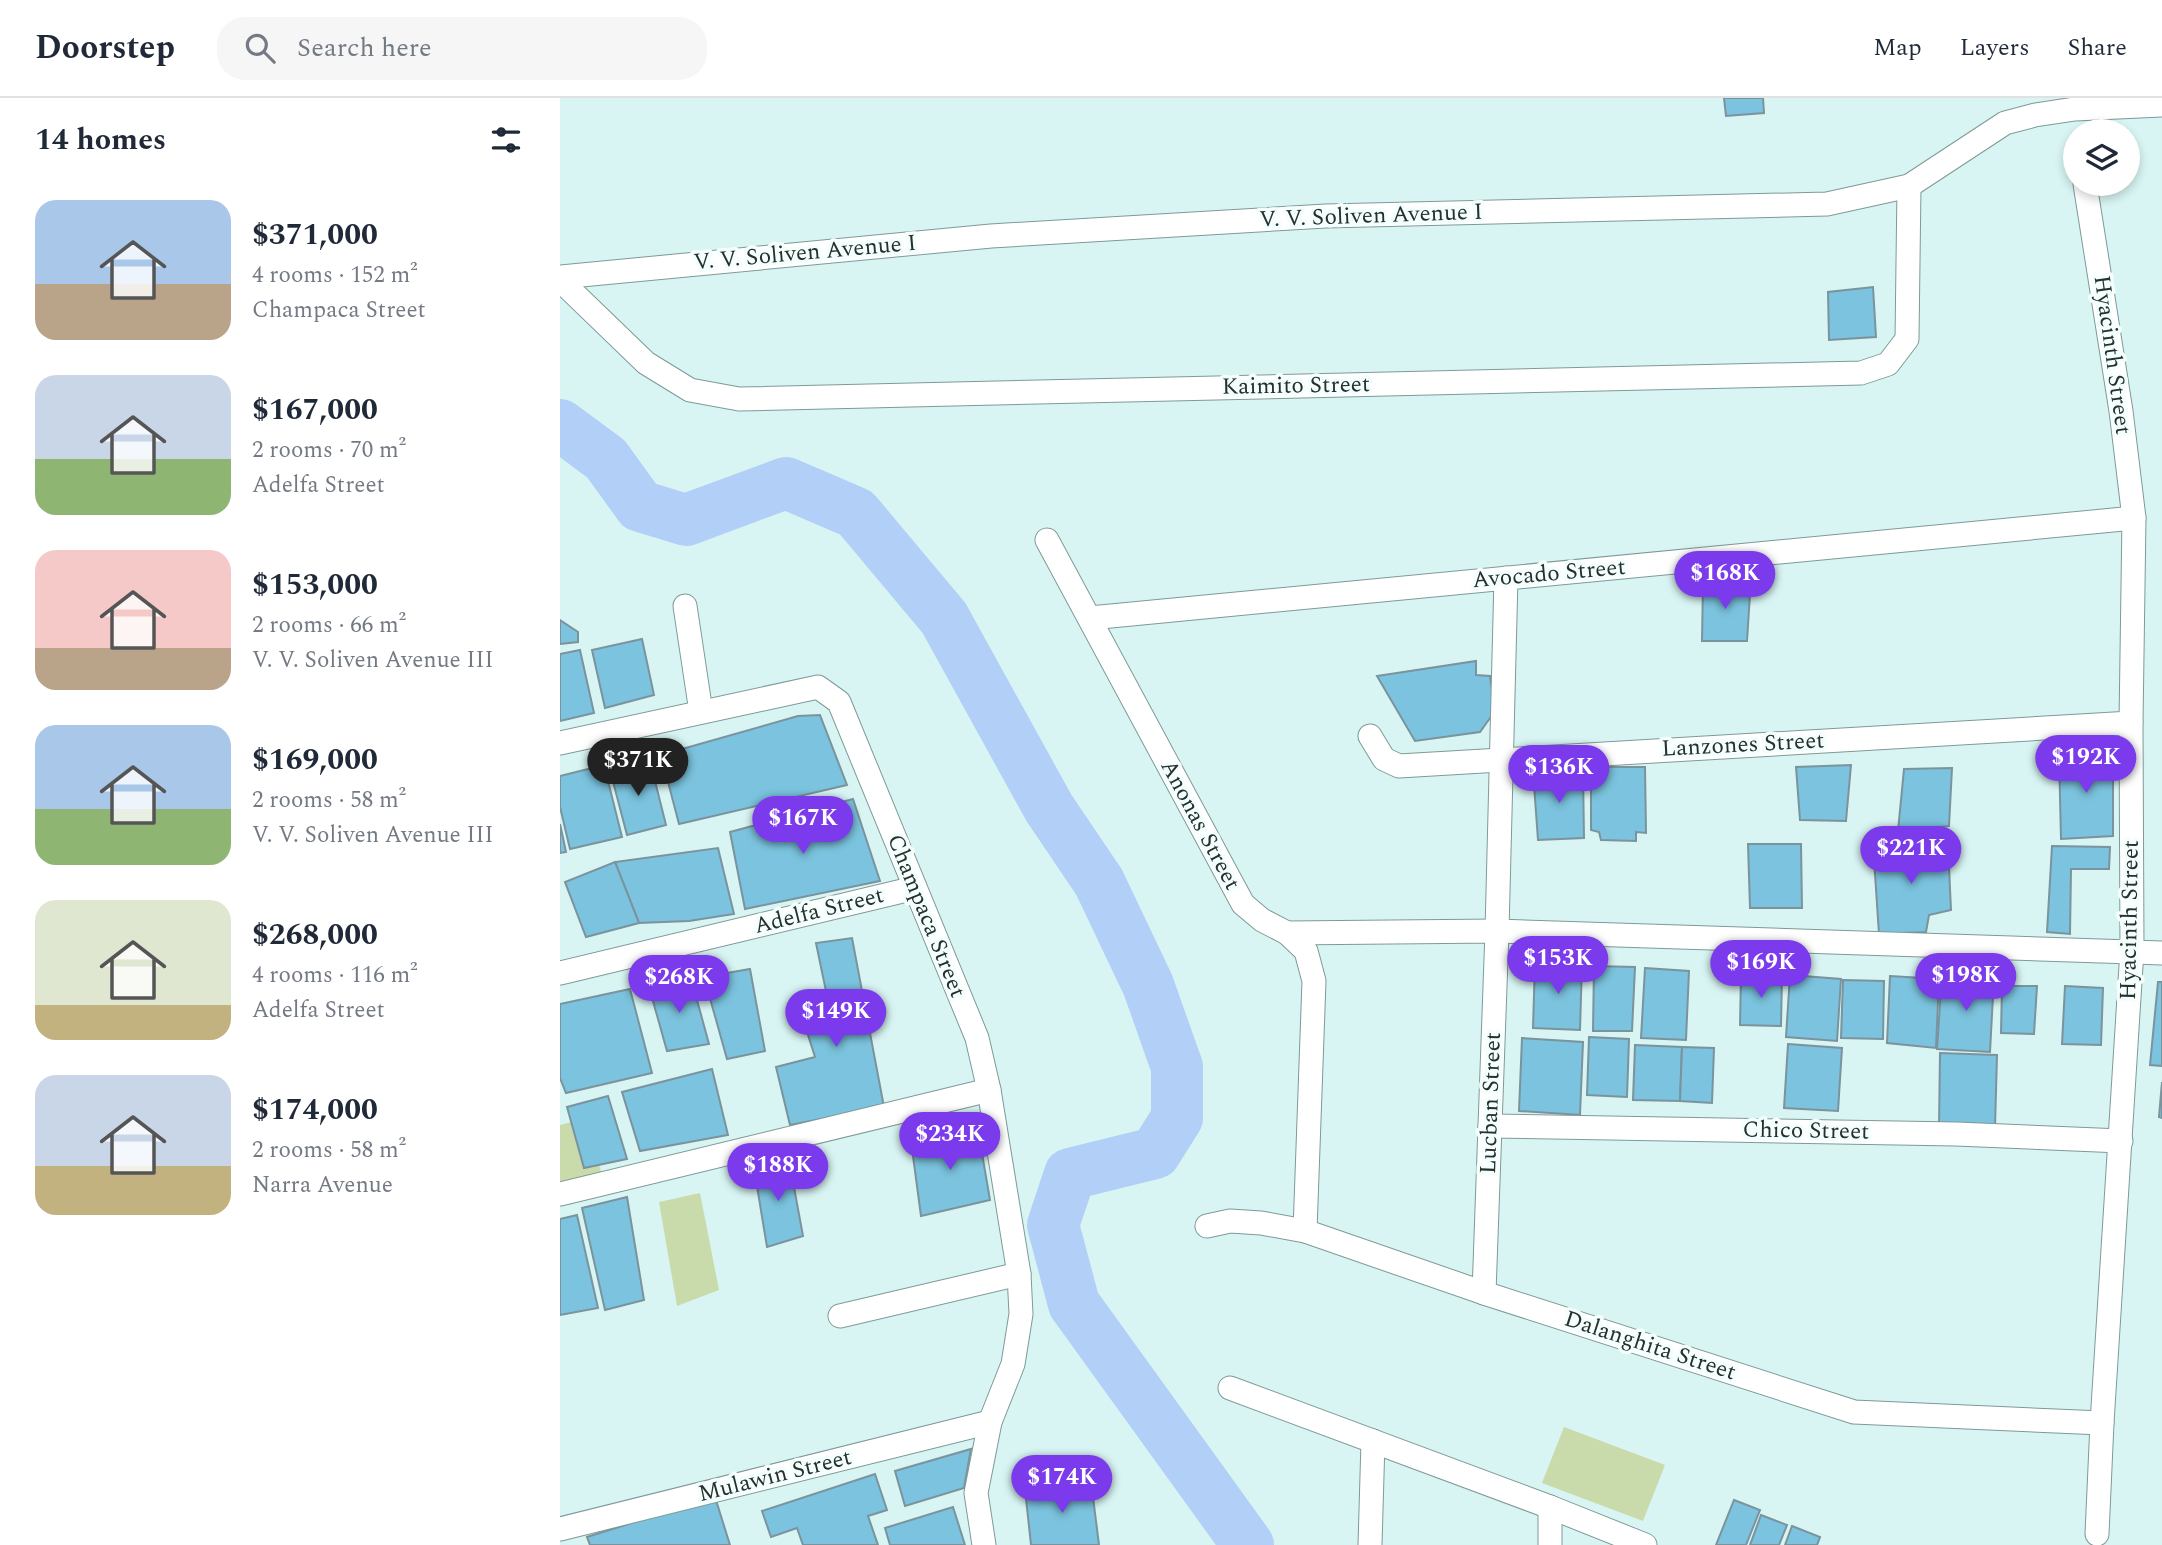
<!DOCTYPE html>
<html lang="en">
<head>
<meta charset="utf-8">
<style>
	body { margin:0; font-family:Spectral,serif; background:#f6f6f7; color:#1f2937; height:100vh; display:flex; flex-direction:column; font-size:26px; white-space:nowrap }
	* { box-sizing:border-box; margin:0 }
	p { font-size:23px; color:#747a83 }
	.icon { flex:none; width:38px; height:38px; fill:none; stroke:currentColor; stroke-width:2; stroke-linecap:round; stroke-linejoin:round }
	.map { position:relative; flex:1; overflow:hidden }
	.side { display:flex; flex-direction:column; background:#fff; width:560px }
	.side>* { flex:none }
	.tools { position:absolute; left:1503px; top:21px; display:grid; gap:14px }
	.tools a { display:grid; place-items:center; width:77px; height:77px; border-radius:50%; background:#fff; box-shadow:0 4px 10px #0003; font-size:35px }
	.price { position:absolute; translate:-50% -60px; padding:0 16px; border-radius:24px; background:#7c3aed; color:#fff; font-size:23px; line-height:46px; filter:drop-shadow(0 2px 4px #0008) }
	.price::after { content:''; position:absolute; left:50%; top:42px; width:21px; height:16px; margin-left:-10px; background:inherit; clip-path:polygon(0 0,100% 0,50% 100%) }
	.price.on { background:#222; color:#fff }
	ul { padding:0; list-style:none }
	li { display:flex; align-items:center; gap:21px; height:175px; padding:0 35px }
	li span { display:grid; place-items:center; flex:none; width:196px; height:140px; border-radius:21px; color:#555 }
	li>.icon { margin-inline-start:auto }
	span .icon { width:84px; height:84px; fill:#fffc; stroke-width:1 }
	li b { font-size:30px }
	h2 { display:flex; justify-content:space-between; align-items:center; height:84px; padding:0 35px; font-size:30px }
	header { display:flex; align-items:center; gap:42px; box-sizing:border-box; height:98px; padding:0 35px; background:#fff; border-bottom:2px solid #e0e1e3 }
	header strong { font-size:33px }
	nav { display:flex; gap:38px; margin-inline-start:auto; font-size:24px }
	.search { width:490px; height:63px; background:#f6f6f7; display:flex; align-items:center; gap:18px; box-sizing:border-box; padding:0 24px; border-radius:28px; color:#747a83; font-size:26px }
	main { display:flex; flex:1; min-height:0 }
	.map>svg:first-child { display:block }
	.green { fill:#c9dbab }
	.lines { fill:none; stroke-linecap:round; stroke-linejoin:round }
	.river { stroke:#b2cff8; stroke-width:52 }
	.building { fill:#7bc3de; stroke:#7b939d; stroke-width:2 }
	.street-casing { stroke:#7e9a98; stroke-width:25 }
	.street { stroke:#fff; stroke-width:23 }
	.labels { text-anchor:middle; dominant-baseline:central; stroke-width:7; stroke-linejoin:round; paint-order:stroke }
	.street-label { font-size:23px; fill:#25302f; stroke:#f3fefd }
</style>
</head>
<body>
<header>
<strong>Doorstep</strong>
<div class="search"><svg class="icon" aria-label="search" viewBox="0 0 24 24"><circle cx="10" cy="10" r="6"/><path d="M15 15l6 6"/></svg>Search here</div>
<nav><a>Map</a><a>Layers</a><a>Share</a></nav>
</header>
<main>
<section class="side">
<h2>14 homes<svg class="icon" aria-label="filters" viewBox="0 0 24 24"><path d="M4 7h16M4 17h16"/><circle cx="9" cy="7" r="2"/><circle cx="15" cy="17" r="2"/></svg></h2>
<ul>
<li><span style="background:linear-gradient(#a9c7e8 60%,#b9a48a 0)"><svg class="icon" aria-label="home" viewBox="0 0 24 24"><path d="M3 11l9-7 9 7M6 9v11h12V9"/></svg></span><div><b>$371,000</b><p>4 rooms · 152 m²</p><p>Champaca Street</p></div></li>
<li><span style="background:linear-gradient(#c9d6e8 60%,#8fb573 0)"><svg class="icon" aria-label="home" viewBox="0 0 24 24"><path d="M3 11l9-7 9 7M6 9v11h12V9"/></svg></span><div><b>$167,000</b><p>2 rooms · 70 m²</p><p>Adelfa Street</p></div></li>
<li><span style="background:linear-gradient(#f6c9c9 70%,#b9a48a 0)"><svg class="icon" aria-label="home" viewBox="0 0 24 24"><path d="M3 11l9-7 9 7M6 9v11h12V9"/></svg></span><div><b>$153,000</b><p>2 rooms · 66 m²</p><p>V. V. Soliven Avenue III</p></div></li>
<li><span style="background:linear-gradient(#a9c7e8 60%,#8fb573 0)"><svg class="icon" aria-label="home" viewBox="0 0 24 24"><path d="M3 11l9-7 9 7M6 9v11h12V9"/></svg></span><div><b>$169,000</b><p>2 rooms · 58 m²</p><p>V. V. Soliven Avenue III</p></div></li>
<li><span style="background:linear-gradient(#dfe7d0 75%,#c2b280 0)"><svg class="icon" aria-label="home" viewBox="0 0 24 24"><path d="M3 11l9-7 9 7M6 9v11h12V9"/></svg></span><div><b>$268,000</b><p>4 rooms · 116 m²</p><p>Adelfa Street</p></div></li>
<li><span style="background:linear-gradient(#c9d6e8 65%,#c2b280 0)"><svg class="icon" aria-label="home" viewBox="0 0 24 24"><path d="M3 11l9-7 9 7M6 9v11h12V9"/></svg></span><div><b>$174,000</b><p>2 rooms · 58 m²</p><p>Narra Avenue</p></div></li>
</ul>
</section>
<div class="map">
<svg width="1602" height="1447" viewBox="0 0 1602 1447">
	<rect width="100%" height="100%" fill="#d8f5f3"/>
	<!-- green -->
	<g class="green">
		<polygon points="26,1020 42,1077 0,1088 0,1027"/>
		<polygon points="140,1095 159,1192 117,1208 99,1104"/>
		<polygon points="1004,1329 1105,1367 1083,1423 982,1385"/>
	</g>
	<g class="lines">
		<!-- river -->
		<polyline class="river" points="0,327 46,361 80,408 126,422 226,385 296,415 384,520 489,710 539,784 588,887 617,969 617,1020 595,1055 510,1076 493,1127 514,1206 688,1447"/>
	</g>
	<!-- building -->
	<g class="building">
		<polygon points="1164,0 1203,0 1204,15 1166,18"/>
		<polygon points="1313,189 1316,239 1269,242 1268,194"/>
		<polygon points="1174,477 1179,489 1190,496 1187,543 1142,543 1143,484"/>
		<polygon points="0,522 18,534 18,544 0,546"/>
		<polygon points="82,541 94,597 45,610 32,552"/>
		<polygon points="20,552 34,615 0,623 0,556"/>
		<polygon points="916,563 916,577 930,578 935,613 920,634 855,643 817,578"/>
		<polygon points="260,617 287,687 119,726 101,657 238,618"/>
		<polygon points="1553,654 1553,738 1501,741 1499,657"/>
		<polygon points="90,663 106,727 67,737 50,672"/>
		<polygon points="44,667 62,739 10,751 0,709 0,678"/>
		<polygon points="1291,667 1286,723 1240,722 1236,669"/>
		<polygon points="1031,669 1085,669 1086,735 1076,734 1076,743 1041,742 1039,734 1031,732"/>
		<polygon points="1392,670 1389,728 1338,733 1344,671"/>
		<polygon points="973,673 1023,673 1024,740 978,742"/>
		<polygon points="293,701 320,783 185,811 170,734"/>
		<polygon points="0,726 6,754 0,755"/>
		<polygon points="1188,746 1241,746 1242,810 1190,810"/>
		<polygon points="1313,746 1388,747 1391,812 1369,817 1366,834 1319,836"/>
		<polygon points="1492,748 1550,749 1549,771 1511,771 1510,836 1487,834"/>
		<polygon points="158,750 174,816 129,823 79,825 55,764"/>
		<polygon points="55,764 79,825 26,839 5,784"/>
		<polygon points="292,840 324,1009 230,1027 216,969 255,959 248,937 273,927 256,845"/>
		<polygon points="975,863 1022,865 1020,932 973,930"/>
		<polygon points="1034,868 1075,869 1072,933 1033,933"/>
		<polygon points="1085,870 1129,873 1126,942 1081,940"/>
		<polygon points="190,871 205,953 167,961 144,879"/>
		<polygon points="1181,876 1222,877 1221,928 1180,927"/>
		<polygon points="1382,876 1434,879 1430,954 1377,951"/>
		<polygon points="1230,877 1281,881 1277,943 1226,939"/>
		<polygon points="1330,878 1379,881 1376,950 1327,945"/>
		<polygon points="131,880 149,946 107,953 89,889"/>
		<polygon points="1283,882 1324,883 1323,941 1281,940"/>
		<polygon points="1598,884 1602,884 1602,968 1590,967"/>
		<polygon points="1442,888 1477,888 1474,936 1441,935"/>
		<polygon points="1505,888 1543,890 1541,947 1502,946"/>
		<polygon points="70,891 92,975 6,995 0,980 0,906"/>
		<polygon points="1029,939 1069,941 1067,999 1027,997"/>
		<polygon points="962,940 1023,944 1020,1017 959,1013"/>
		<polygon points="1228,946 1282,950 1278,1013 1224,1010"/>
		<polygon points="1075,947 1122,949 1120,1003 1073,1002"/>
		<polygon points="1122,949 1154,950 1152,1005 1120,1003"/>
		<polygon points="1380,955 1437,957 1435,1030 1379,1029"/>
		<polygon points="152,971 168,1037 80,1053 62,994"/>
		<polygon points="1602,984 1602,1020 1599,1019"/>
		<polygon points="48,998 67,1061 24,1070 7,1009"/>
		<polygon points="418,1032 430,1102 361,1118 351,1043"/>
		<polygon points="229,1062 243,1138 207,1149 194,1070"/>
		<polygon points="67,1099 84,1202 45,1212 22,1110"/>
		<polygon points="17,1117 38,1210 0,1217 0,1121"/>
		<polygon points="411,1351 404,1390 345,1408 335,1373"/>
		<polygon points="315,1376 327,1412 308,1418 318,1447 243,1447 237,1430 211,1439 202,1413"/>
		<polygon points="531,1383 539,1447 471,1447 465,1391"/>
		<polygon points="155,1399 170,1447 30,1447 27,1439"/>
		<polygon points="1174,1402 1200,1412 1186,1447 1156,1447"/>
		<polygon points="393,1409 405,1447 330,1447 325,1430"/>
		<polygon points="1201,1417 1227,1427 1219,1447 1190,1447"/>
		<polygon points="1232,1428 1260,1439 1257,1447 1225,1447"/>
	</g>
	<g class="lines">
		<defs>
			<g id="street">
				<polyline points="1525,86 1561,313 1574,420 1571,625 1572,852 1542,1325 1537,1436"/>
				<polyline points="0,179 431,138 766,118 1267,106 1349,88 1445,25 1475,17 1515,11 1602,7"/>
				<polyline points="0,182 86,265 130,292 179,301 1301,275 1328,266 1347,241 1349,88"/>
				<polyline points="487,442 683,806 702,822 727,835 746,853 754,883 745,1133"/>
				<polyline points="125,508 141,614"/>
				<polyline points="530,520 1574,420"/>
				<polyline points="810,638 824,661 839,668 1571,625"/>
				<polyline points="0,645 258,589 279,604 417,940 429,992 459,1176 461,1216 453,1266 430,1324 416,1395 424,1447"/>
				<polyline points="727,835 937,833 1602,855"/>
				<polyline points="0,875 355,790"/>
				<polyline points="930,1028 1396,1036 1561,1043"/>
				<polyline points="0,1096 429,992"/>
				<polyline points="647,1128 670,1123 701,1125 745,1133 924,1195 1294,1314 1542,1325"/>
				<polyline points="924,1195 937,833 946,480"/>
				<polyline points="280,1218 459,1176"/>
				<polyline points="670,1290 990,1409 1085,1447"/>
				<polyline points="0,1431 430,1324"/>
				<polyline points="810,1447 813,1343"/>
				<polyline points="990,1447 990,1409"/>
			</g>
		</defs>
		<!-- street casing -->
		<use href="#street" class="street-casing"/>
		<!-- street -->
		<use href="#street" class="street"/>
	</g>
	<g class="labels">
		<!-- street labels -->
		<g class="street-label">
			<text transform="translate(811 118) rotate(-2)">V. V. Soliven Avenue I</text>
			<text transform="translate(245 155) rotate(-5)">V. V. Soliven Avenue I</text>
			<text transform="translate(1552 257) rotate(82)">Hyacinth Street</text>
			<text transform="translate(736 288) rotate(-1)">Kaimito Street</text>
			<text transform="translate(989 476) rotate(-5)">Avocado Street</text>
			<text transform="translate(1183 647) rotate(-3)">Lanzones Street</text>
			<text transform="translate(640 727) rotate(62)">Anonas Street</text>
			<text transform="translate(259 813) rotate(-14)">Adelfa Street</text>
			<text transform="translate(366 818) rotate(68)">Champaca Street</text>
			<text transform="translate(1570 822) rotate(-89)">Hyacinth Street</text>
			<text transform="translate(931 1005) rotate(-88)">Lucban Street</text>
			<text transform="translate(1246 1033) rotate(1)">Chico Street</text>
			<text transform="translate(1090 1248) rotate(18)">Dalanghita Street</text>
			<text transform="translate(215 1378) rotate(-14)">Mulawin Street</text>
		</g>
	</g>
</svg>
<div class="tools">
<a><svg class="icon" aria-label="layers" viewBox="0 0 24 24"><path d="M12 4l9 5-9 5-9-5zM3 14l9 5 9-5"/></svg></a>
</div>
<b class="price" style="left:1165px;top:513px">$168K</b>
<b class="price" style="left:1526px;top:697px">$192K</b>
<b class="price on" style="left:78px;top:700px">$371K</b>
<b class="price" style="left:999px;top:707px">$136K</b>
<b class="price" style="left:243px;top:758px">$167K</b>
<b class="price" style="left:1351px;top:788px">$221K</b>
<b class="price" style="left:998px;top:898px">$153K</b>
<b class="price" style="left:1201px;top:902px">$169K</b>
<b class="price" style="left:1406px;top:915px">$198K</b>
<b class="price" style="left:119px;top:917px">$268K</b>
<b class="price" style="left:276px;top:951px">$149K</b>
<b class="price" style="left:390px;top:1074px">$234K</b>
<b class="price" style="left:218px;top:1105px">$188K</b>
<b class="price" style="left:502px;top:1417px">$174K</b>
</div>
</main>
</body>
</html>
